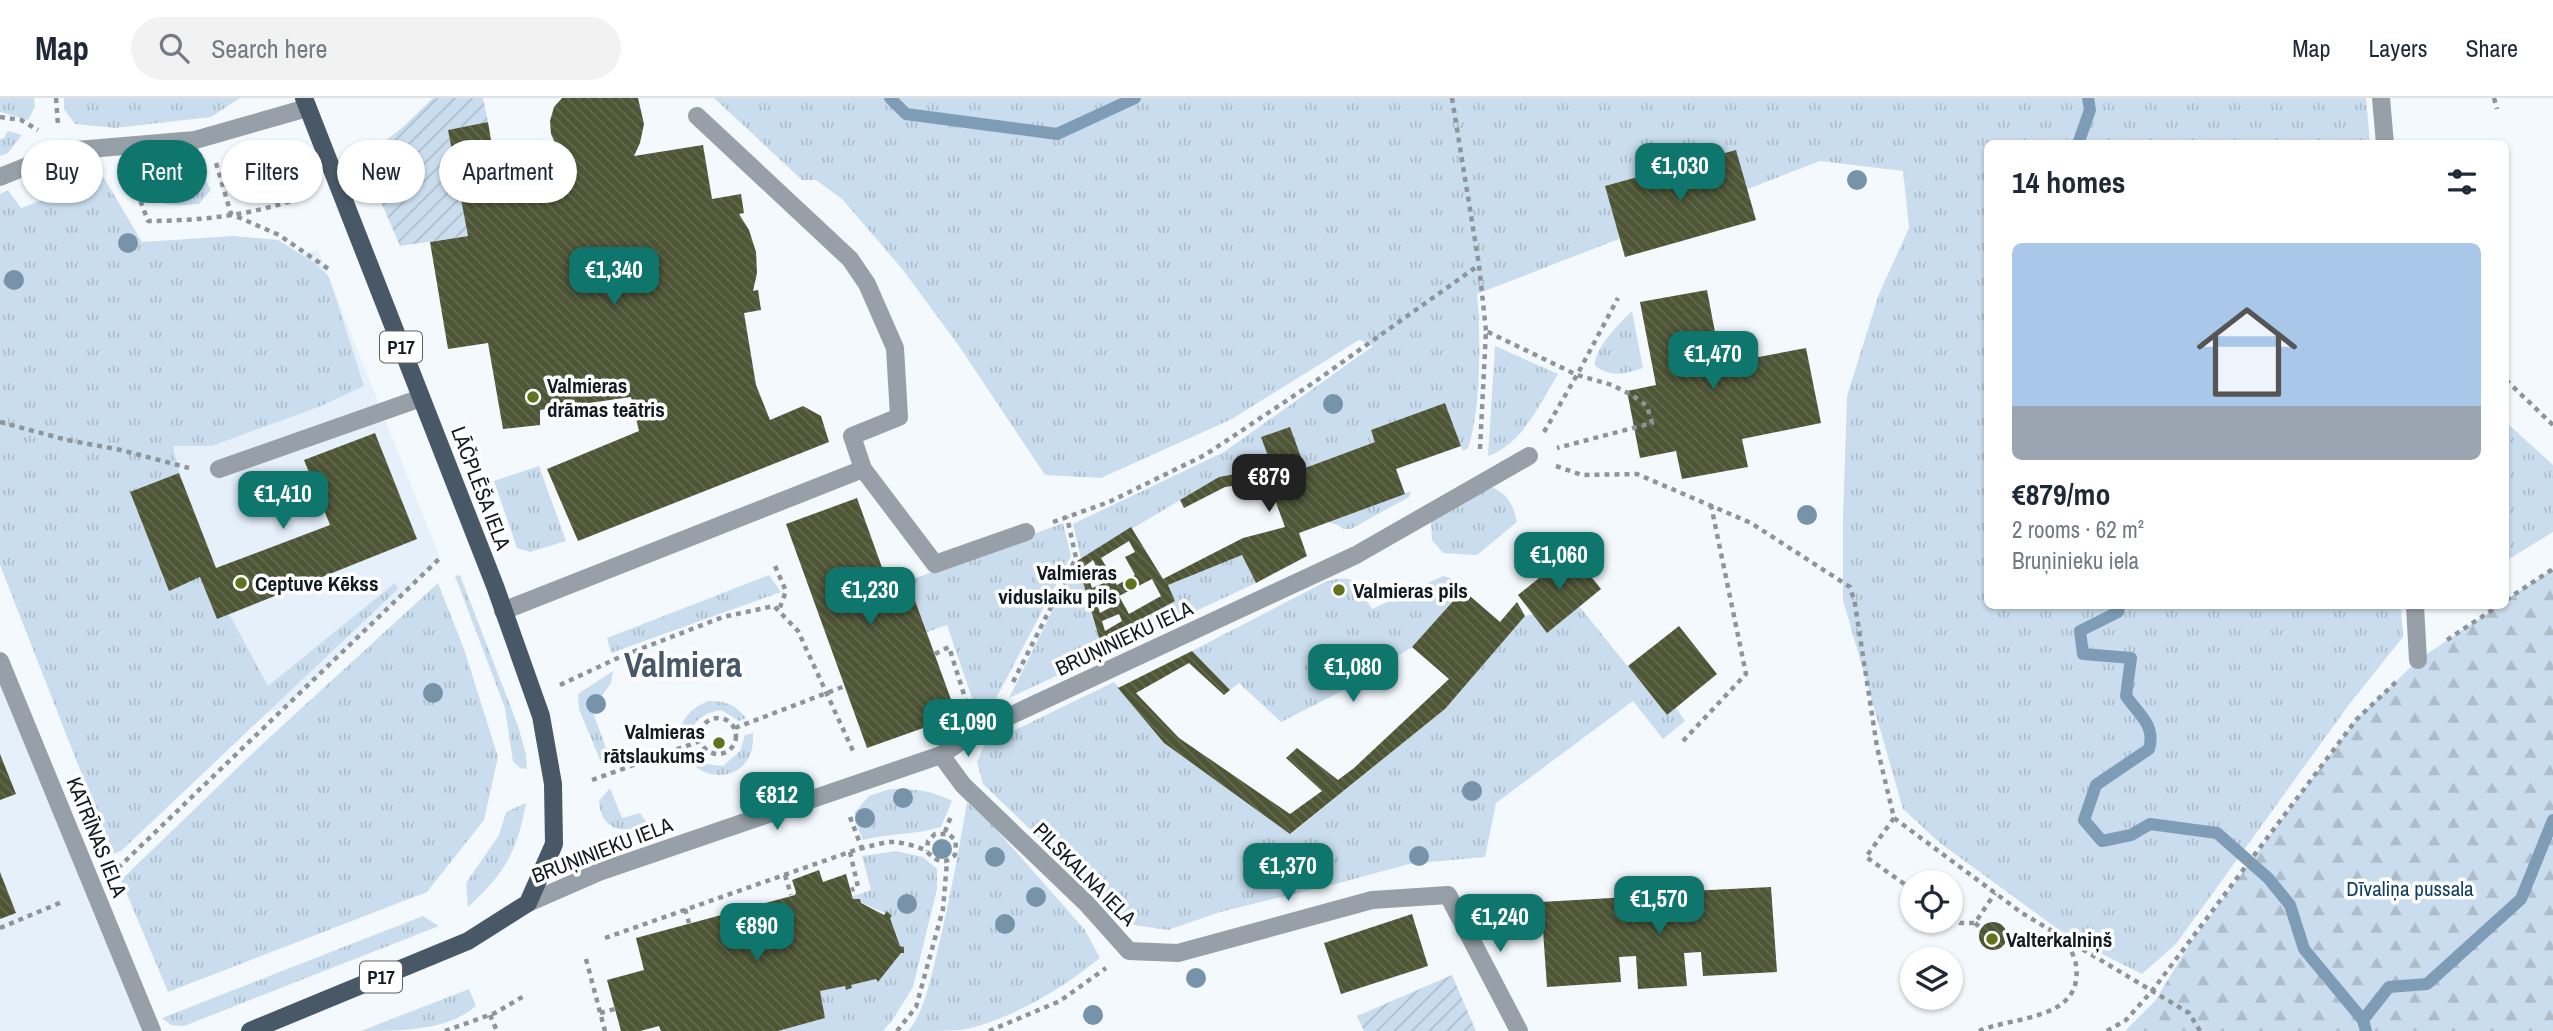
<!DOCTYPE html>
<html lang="en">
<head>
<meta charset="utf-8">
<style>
	body { margin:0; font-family:"Archivo Narrow",sans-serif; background:#f2f2f3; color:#1f2937; height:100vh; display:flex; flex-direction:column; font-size:26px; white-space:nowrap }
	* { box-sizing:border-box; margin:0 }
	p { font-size:23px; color:#747a83 }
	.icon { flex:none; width:38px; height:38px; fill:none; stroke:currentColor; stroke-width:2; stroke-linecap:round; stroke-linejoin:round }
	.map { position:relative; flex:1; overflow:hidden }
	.panel { position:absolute; left:1984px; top:42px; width:525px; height:469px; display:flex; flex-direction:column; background:#fff; border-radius:10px; box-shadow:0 2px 5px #0004 }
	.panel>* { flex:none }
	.banner { position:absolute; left:21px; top:42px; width:665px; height:63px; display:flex; gap:14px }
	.tools { position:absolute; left:1900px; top:772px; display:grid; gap:14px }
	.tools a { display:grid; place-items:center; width:63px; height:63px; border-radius:50%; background:#fff; box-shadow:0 2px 5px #0004; font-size:35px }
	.price { position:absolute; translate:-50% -60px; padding:0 16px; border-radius:14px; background:#0f766e; color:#fff; font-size:23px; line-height:46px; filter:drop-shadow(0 2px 4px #0008) }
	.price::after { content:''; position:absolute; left:50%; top:42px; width:21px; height:16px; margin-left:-10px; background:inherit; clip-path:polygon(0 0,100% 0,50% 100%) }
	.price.selected { background:#222; color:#fff }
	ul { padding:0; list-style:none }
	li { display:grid; align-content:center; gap:14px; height:371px; padding:0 28px }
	li span { display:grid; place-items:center; height:217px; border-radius:10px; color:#555 }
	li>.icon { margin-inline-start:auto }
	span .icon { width:126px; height:126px; fill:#fffc; stroke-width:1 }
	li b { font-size:30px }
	h2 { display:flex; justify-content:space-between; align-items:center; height:84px; padding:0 28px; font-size:30px }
	.chip { padding:0 24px; border-radius:32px; background:#fff; box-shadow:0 2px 5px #0004; font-size:24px; line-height:63px }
	.chip.selected { background:#0f766e; color:#fff }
	header { display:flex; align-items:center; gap:42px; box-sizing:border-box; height:98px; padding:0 35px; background:#fff; border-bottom:2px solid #e0e1e3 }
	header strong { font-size:33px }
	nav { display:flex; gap:38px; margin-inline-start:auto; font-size:24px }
	.search { width:490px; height:63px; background:#f2f2f3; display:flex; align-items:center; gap:18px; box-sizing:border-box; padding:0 24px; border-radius:38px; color:#747a83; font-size:26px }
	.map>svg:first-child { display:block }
	.built { fill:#e6f0fb }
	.grass { fill:url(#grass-tufts) }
	.forest { fill:url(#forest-firs) }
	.garden { fill:url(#garden-furrows) }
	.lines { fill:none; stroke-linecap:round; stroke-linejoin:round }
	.stream { stroke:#7f9cb6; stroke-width:12 }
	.building { fill:url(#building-back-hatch); fill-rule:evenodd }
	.path { stroke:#8e949a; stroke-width:4.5; stroke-dasharray:5 5; stroke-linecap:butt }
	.service { stroke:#97a0a8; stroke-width:18 }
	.pedestrian { stroke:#97a0a8; stroke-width:18 }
	.minor { stroke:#97a0a8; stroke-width:18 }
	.primary { stroke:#495866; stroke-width:18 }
	.tree { fill:#7793a9 }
	.poi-dot { fill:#62721f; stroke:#fff; stroke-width:2.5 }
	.labels { text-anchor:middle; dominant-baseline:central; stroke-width:7; stroke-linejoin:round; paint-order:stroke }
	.shield { fill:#fff; stroke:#5a5f64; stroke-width:2 }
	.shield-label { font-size:19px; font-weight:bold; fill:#131b22 }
	.poi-label { font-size:21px; font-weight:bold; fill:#131b22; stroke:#fff; text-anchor:start }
	.street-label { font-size:21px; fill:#131b22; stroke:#fff }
	.park-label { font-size:21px; fill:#103f64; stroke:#fff }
	.town-label { font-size:35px; font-weight:bold; fill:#465869; stroke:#fff }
</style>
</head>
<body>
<header>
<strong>Map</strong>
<div class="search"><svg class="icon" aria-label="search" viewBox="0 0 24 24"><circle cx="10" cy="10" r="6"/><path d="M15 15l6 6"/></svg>Search here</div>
<nav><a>Map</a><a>Layers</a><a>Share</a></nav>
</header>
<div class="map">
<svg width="2553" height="933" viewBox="0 0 2553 933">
	<defs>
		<pattern id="grass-tufts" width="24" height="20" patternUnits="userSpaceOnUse" patternTransform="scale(1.75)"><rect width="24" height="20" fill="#caddee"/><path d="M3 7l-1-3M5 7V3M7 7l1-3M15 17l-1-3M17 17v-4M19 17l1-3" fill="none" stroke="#adbdcc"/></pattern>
		<pattern id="forest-firs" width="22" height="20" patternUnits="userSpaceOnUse" patternTransform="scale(1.75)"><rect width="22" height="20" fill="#caddee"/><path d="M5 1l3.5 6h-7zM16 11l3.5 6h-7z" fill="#adbdcc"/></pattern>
		<pattern id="garden-furrows" width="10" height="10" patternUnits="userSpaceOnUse" patternTransform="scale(1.75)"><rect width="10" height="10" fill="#caddee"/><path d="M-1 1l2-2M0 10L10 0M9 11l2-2" fill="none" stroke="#adbdcc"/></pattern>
		<pattern id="building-back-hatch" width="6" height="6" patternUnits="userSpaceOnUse" patternTransform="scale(1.75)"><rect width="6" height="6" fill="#4e5636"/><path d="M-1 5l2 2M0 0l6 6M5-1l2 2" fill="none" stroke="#636a51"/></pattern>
	</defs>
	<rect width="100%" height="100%" fill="#f4f9fd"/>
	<!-- built -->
	<g class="built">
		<polygon points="318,152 440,460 286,609 204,635 37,206"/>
		<polygon points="0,563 152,933 0,933"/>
	</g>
	<!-- grass -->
	<g class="grass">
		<polygon points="0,0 34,0 35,9 28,22 0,14"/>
		<polygon points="64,0 240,0 211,19 115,30 75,26 64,11"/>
		<path d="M 714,0 L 2366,0 L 2370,45 L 1988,46 L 1988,508 L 2401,508 L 2403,539 L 2348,608 L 2176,846 L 2142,876 L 2070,840 L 1940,745 L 1903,711 L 1843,502 L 1843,421 L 1847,298 L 1879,196 L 1909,130 L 1903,73 L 1820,63 L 1477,196 C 1481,235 1481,314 1468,350 L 1463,353 L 1445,305 L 1375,344 L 1305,370 L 1290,330 L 1272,369 L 1219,379 L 1081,461 L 1073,426 L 1224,354 L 1373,248 L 1359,242 L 1232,321 L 1101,380 L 1045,377 L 959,248 L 903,172 L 842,101 L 816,82 L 802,82 Z"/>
		<polygon points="8,33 22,37 8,55 0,58 0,41 4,40"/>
		<path d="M 178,58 L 203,77 L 211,92 L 199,106 C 159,109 153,108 132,72 L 138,63 Z"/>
		<polygon points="81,61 104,80 142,144 233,138 278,142 315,165 329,179 364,288 321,308 212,348 173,348 179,375 130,395 169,492 200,479 217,521 229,516 268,588 395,485 398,491 121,753 113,756 0,467 0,96 8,92 21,110 40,103 37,94 49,89 41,78"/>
		<path d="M 1632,213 L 1643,270 C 1624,276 1612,280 1595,268 C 1594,250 1620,225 1632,213 Z"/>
		<path d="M 1495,248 L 1558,276 C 1540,305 1523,346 1488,358 Z"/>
		<polygon points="2506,324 2553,367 2553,434 2506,463"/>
		<polygon points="539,368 566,443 530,454 517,450 494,383"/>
		<path d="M 1491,389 C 1508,395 1513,407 1517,424 L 1477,457 L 1443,455 L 1432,442 L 1431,424 Z"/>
		<polygon points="1411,393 1409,399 1351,431 1343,431 1338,427 1328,424"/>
		<polygon points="1063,425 1071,458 991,610 983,611 973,603 947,527 927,534 908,483"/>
		<polygon points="1242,457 1256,485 1009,600 1077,463 1100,542 1174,503 1168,487"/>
		<polygon points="460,477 518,628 526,656 527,671 520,670 513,664 505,610 455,478"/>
		<polygon points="769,477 781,494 611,555 607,540"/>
		<path d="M 1443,478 L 1450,480 L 1463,492 L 1412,549 L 1346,591 L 1281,624 L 1239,585 L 1230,592 L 1192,553 L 1325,484 C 1357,474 1356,486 1372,511 Z"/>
		<polygon points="438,485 464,551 498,659 484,722 427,794 168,894 121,782 257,651"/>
		<polygon points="1579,508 1667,617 1676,610 1685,623 1663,641 1633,603 1496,705 1485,759 1409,766 1343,784 1220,814 1168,832 1128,826 983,686 977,664 984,647 1114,584 1164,645 1291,736 1445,611 1525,518 1533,516 1547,534"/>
		<polygon points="613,573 611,585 592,612 606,650 623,651 631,662 603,669 579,611 578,596"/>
		<path d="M 708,603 C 726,603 735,606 746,620 L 739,623 L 721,612 C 701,616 693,622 689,642 L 680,645 C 679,622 688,612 708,603 Z"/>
		<path d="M 753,635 C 753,640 753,646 752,651 C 744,683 704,685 688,660 L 696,656 L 706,666 L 723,668 L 740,653 L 745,637 Z"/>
		<path d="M 610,690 L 622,720 L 640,715 L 647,725 C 624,737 601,733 599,703 Z"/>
		<path d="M 890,691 C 914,691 931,692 952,703 L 941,729 C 916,737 889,735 863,742 L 855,723 L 855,714 L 869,698 Z"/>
		<path d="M 967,704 L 995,730 L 1085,832 L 1100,860 C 1062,891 1010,922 962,932 C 945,933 925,933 908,933 C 924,914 929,887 935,863 C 948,811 958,758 967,704 Z"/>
		<path d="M 526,705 C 517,754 505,775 468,809 L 466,785 L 499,737 L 506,714 Z"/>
		<polygon points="896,753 923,759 937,771 937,791 913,889 892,923 883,933 778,933 825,920 820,893 845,888 846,892 852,890 851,887 876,881 879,883 901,855 904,854 904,849 900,848 890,820 892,818 861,805 860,801 853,801 853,798 871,792 862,758"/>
		<polygon points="423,818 439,828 184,928 171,927 162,920"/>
		<path d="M 469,891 L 476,908 C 447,933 400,933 361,933 Z"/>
	</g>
	<!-- forest -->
	<polygon class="forest" points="2553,471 2553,933 2125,933 2155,903 2189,847 2356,622 2418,562 2498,508 2506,508 2506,502"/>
	<!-- garden -->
	<g class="garden">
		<polygon points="433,0 483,0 488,24 448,32 468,138 400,148 371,81 373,53 404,28"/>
		<polygon points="1452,877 1476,933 1364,933 1357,918"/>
	</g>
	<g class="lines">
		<!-- stream -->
		<g class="stream">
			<polyline points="890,0 906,16 1057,36 1135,0"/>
			<polyline points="2078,46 2090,12 2088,0"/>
			<path d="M 2119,508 L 2118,514 L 2080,533 L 2083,556 L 2131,560 L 2126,598 C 2139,617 2156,627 2149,651 L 2096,687 L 2084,722 L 2102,743 L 2131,737 L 2150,726 L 2217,735 L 2268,780 L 2290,807 L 2304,851 L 2363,922 L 2366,933"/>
			<polyline points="2363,922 2389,889 2427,886 2521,801 2553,722"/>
		</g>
	</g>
	<!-- building -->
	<g class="building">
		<polygon points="562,0 638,0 644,26 640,45 634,58 703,47 712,101 741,96 744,115 739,116 749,132 756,154 757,175 753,193 758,192 761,212 744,215 756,287 770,322 803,308 821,318 829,344 578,443 547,371 639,333 631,299 540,312 540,327 503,331 488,245 448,251 430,144 468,138 448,32 488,24 491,42 520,43 540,52 557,49 551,36 550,23 554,9"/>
		<polygon points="1736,52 1756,122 1625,159 1605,88"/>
		<polygon points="1707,192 1721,266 1806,250 1821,325 1742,341 1748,369 1682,381 1676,353 1640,360 1627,293 1656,287 1640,204"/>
		<path d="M 1445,305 L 1461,348 L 1396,371 L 1405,396 L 1299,435 L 1307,458 L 1256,485 L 1242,457 L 1168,487 L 1175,503 L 1100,543 L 1077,463 L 1131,429 L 1163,481 L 1243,440 L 1285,429 L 1268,383 L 1225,389 L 1184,410 L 1180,402 L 1219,379 L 1272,369 L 1261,339 L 1290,329 L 1305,370 L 1375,344 L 1371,332 ZM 1129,443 L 1135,454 L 1125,459 L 1135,477 L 1117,487 L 1101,460 ZM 1093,462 L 1104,485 L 1092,490 L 1085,468 ZM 1152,481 L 1161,498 L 1129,516 L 1119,498 ZM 1107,493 L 1115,507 L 1100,515 L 1095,499 ZM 1119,516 L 1122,523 L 1105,533 L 1102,523 Z"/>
		<polygon points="375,335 417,441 217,521 200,479 169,493 130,394 179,375 216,470 330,427 304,362"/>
		<polygon points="857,400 889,489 908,483 957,618 867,650 786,426"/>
		<polygon points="1571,454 1601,491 1547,535 1518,497"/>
		<polygon points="1463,492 1500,524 1517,504 1525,518 1445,611 1290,736 1164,645 1118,590 1192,553 1230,592 1224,597 1189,565 1136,595 1179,640 1290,716 1322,693 1286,660 1297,650 1338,682 1354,670 1449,581 1412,549"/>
		<polygon points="1679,528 1717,576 1667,617 1628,568"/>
		<polygon points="0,656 16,696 0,702"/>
		<polygon points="819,772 823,784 846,776 853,801 860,801 861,805 884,817 887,813 892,818 890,820 900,848 904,849 904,855 901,855 878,884 876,881 851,887 852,890 846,892 845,888 820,893 825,920 778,933 661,933 659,928 640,933 621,933 607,882 644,872 636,840 795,797 796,794 792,782"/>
		<polygon points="0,774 16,815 0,821"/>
		<polygon points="1771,789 1777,874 1703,878 1701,854 1684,855 1687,888 1638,891 1636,858 1619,859 1621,884 1547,889 1541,804 1628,799 1628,796"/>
		<polygon points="1412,816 1428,868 1341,896 1324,845"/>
		<circle cx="1993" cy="838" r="14"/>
	</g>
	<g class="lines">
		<!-- path -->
		<g class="path">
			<polyline points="56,0 58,27"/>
			<polyline points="1452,0 1479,167 1486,233"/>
			<polyline points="2494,0 2497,11"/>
			<polyline points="0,19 21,22 38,32"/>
			<polyline points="216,65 231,116 279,137 330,172"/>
			<path d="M 130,75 L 148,123 C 200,123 254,117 302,99"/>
			<polyline points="2506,282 2553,327"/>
			<polyline points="0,324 67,342 121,352 189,370"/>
			<polyline points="1544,334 1577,277 1618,200"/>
			<polyline points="1480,351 1486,233 1577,277 1612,287 1632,297 1647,308 1652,325 1557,350"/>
			<polyline points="1556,368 1582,377 1637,376 1751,425 1850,489 1855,506 1877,649 1894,720 2022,815 2189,915 2200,933"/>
			<polyline points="1053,424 1109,404 1205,357 1313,285 1479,167"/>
			<polyline points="775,468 786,493 779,512"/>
			<polyline points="2506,502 2553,471"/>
			<polyline points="2447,542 2498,508"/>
			<polyline points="935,556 949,549 967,606"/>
			<polyline points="1013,584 1076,460 1067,419"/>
			<polyline points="560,587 622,558 723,519 774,508 798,533 854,655"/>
			<circle cx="718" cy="638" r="18"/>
			<polyline points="735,630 845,588"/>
			<polyline points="1683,643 1746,576 1711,407"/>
			<polyline points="592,682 700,643"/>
			<polyline points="850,719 862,751"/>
			<polyline points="1894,720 1866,759 1913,792"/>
			<polyline points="945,734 951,718"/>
			<polyline points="850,754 858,789 851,792"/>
			<polyline points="118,770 440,460"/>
			<polyline points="785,777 791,797"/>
			<polyline points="685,811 689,825"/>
			<polyline points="1951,819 1960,825 1975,825 1995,795"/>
			<polyline points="1975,825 1981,830"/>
			<polyline points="0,830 62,804"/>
			<path d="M 605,840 L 858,751 C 869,749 884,743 896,744 C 904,745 922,749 927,754 C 937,763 943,768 955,757 L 956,743 L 949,736 L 935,736 L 928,743 L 927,753"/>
			<polyline points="586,861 605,933"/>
			<polyline points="600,915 615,911"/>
			<polyline points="490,917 497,933"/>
			<polyline points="445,933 495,915 524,898"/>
			<polyline points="897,933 916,909 943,811 947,764"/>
			<polyline points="989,933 1060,903 1106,870"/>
			<path d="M 1979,933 C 2013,918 2084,923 2076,867 C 2075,859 2069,849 2066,842"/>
			<polyline points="2107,933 2126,922 2152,893 2356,622 2397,583"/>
		</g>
		<!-- service -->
		<g class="service">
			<polyline points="219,371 421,300"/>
			<polyline points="863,371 935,466 1026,434"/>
			<polyline points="503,513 863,371 852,338 899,319 895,250 867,186 850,161 697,18"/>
		</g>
		<!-- pedestrian -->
		<g class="pedestrian">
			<polyline points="0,79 65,53 195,42 307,10"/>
			<polyline points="941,657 973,635 1356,457 1529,358"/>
		</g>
		<!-- minor -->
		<g class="minor">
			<polyline points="2381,0 2385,46"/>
			<polyline points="2415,508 2418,562"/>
			<polyline points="0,563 152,933"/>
			<polyline points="528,805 599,774 941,657 963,687 1087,806 1129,853 1178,855 1372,802 1448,797 1519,933"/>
		</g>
		<!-- primary -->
		<polyline class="primary" points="250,933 468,843 528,805 554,746 553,686 541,618 495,488 304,0"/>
	</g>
	<!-- trees -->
	<g class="tree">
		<circle cx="176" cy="82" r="10"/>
		<circle cx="1857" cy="82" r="10"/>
		<circle cx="128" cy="145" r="10"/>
		<circle cx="14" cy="182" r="10"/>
		<circle cx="1333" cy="306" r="10"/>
		<circle cx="1807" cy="417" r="10"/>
		<circle cx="433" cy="595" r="10"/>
		<circle cx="596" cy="606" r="10"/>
		<circle cx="1472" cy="693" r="10"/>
		<circle cx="903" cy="700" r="10"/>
		<circle cx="865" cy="720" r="10"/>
		<circle cx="942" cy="751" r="10"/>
		<circle cx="1419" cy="758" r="10"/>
		<circle cx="995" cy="759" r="10"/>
		<circle cx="1296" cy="777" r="10"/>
		<circle cx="1036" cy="799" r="10"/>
		<circle cx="907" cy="806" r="10"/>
		<circle cx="1005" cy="826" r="10"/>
		<circle cx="1196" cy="880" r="10"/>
		<circle cx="1093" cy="917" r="10"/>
	</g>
	<!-- markers -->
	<g class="poi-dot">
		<circle cx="533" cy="299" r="7"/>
		<circle cx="241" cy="485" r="7"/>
		<circle cx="1131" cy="486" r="7"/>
		<circle cx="1339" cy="492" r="7"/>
		<circle cx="719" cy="645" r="7"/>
		<circle cx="1992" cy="841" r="7"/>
	</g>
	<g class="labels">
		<!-- shield labels -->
		<g class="shield">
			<rect x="380" y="233.5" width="42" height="31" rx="5"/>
			<rect x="360" y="863.5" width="42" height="31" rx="5"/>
		</g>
		<g class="shield-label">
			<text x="401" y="249">P17</text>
			<text x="381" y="879">P17</text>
		</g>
		<!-- poi labels -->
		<g class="poi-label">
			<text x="547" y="287">Valmieras<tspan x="547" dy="24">drāmas teātris</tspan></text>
			<text x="1117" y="474" text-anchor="end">Valmieras<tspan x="1117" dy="24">viduslaiku pils</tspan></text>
			<text x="255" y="485">Ceptuve Kēkss</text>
			<text x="1353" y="492">Valmieras pils</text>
			<text x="705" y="633" text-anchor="end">Valmieras<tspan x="705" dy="24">rātslaukums</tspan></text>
			<text x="2006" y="841">Valterkalniņš</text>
		</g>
		<!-- street labels -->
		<g class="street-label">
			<text transform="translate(481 390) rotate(69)">LĀČPLĒŠA IELA</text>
			<text transform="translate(1124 540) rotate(-25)">BRUŅINIEKU IELA</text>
			<text transform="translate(97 739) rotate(68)">KATRĪNAS IELA</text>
			<text transform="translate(602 752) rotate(-21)">BRUŅINIEKU IELA</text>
			<text transform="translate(1085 776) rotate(45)">PILSKALNA IELA</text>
		</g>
		<!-- park labels -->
		<g class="park-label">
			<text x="2410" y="790">Dīvaliņa pussala</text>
		</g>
		<!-- town labels -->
		<g class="town-label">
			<text x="683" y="566">Valmiera</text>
		</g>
	</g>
</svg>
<div class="tools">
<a><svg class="icon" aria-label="locate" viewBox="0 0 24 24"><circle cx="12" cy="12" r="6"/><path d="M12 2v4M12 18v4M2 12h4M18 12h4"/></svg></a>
<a><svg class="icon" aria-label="layers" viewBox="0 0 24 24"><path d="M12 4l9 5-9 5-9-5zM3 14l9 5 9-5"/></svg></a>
</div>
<b class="price" style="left:1680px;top:105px">€1,030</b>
<b class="price" style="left:614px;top:209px">€1,340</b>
<b class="price" style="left:1713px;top:293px">€1,470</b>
<b class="price selected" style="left:1269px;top:416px">€879</b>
<b class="price" style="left:283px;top:433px">€1,410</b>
<b class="price" style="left:1559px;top:494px">€1,060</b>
<b class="price" style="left:870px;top:529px">€1,230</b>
<b class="price" style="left:1353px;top:606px">€1,080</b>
<b class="price" style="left:968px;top:661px">€1,090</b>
<b class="price" style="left:777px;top:734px">€812</b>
<b class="price" style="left:1288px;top:805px">€1,370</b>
<b class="price" style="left:1659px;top:838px">€1,570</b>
<b class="price" style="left:1500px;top:856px">€1,240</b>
<b class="price" style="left:757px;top:865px">€890</b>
<div class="banner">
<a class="chip">Buy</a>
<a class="chip selected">Rent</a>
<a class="chip">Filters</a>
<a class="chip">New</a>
<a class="chip">Apartment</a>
</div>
<section class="panel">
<h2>14 homes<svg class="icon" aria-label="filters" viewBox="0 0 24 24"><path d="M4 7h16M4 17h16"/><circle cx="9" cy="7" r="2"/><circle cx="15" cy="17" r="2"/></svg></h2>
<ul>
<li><span style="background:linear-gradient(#a9c7e8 75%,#9aa5b1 0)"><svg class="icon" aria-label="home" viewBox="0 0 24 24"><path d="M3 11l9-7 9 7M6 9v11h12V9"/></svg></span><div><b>€879/mo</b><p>2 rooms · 62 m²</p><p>Bruņinieku iela</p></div></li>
</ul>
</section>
</div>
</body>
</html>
